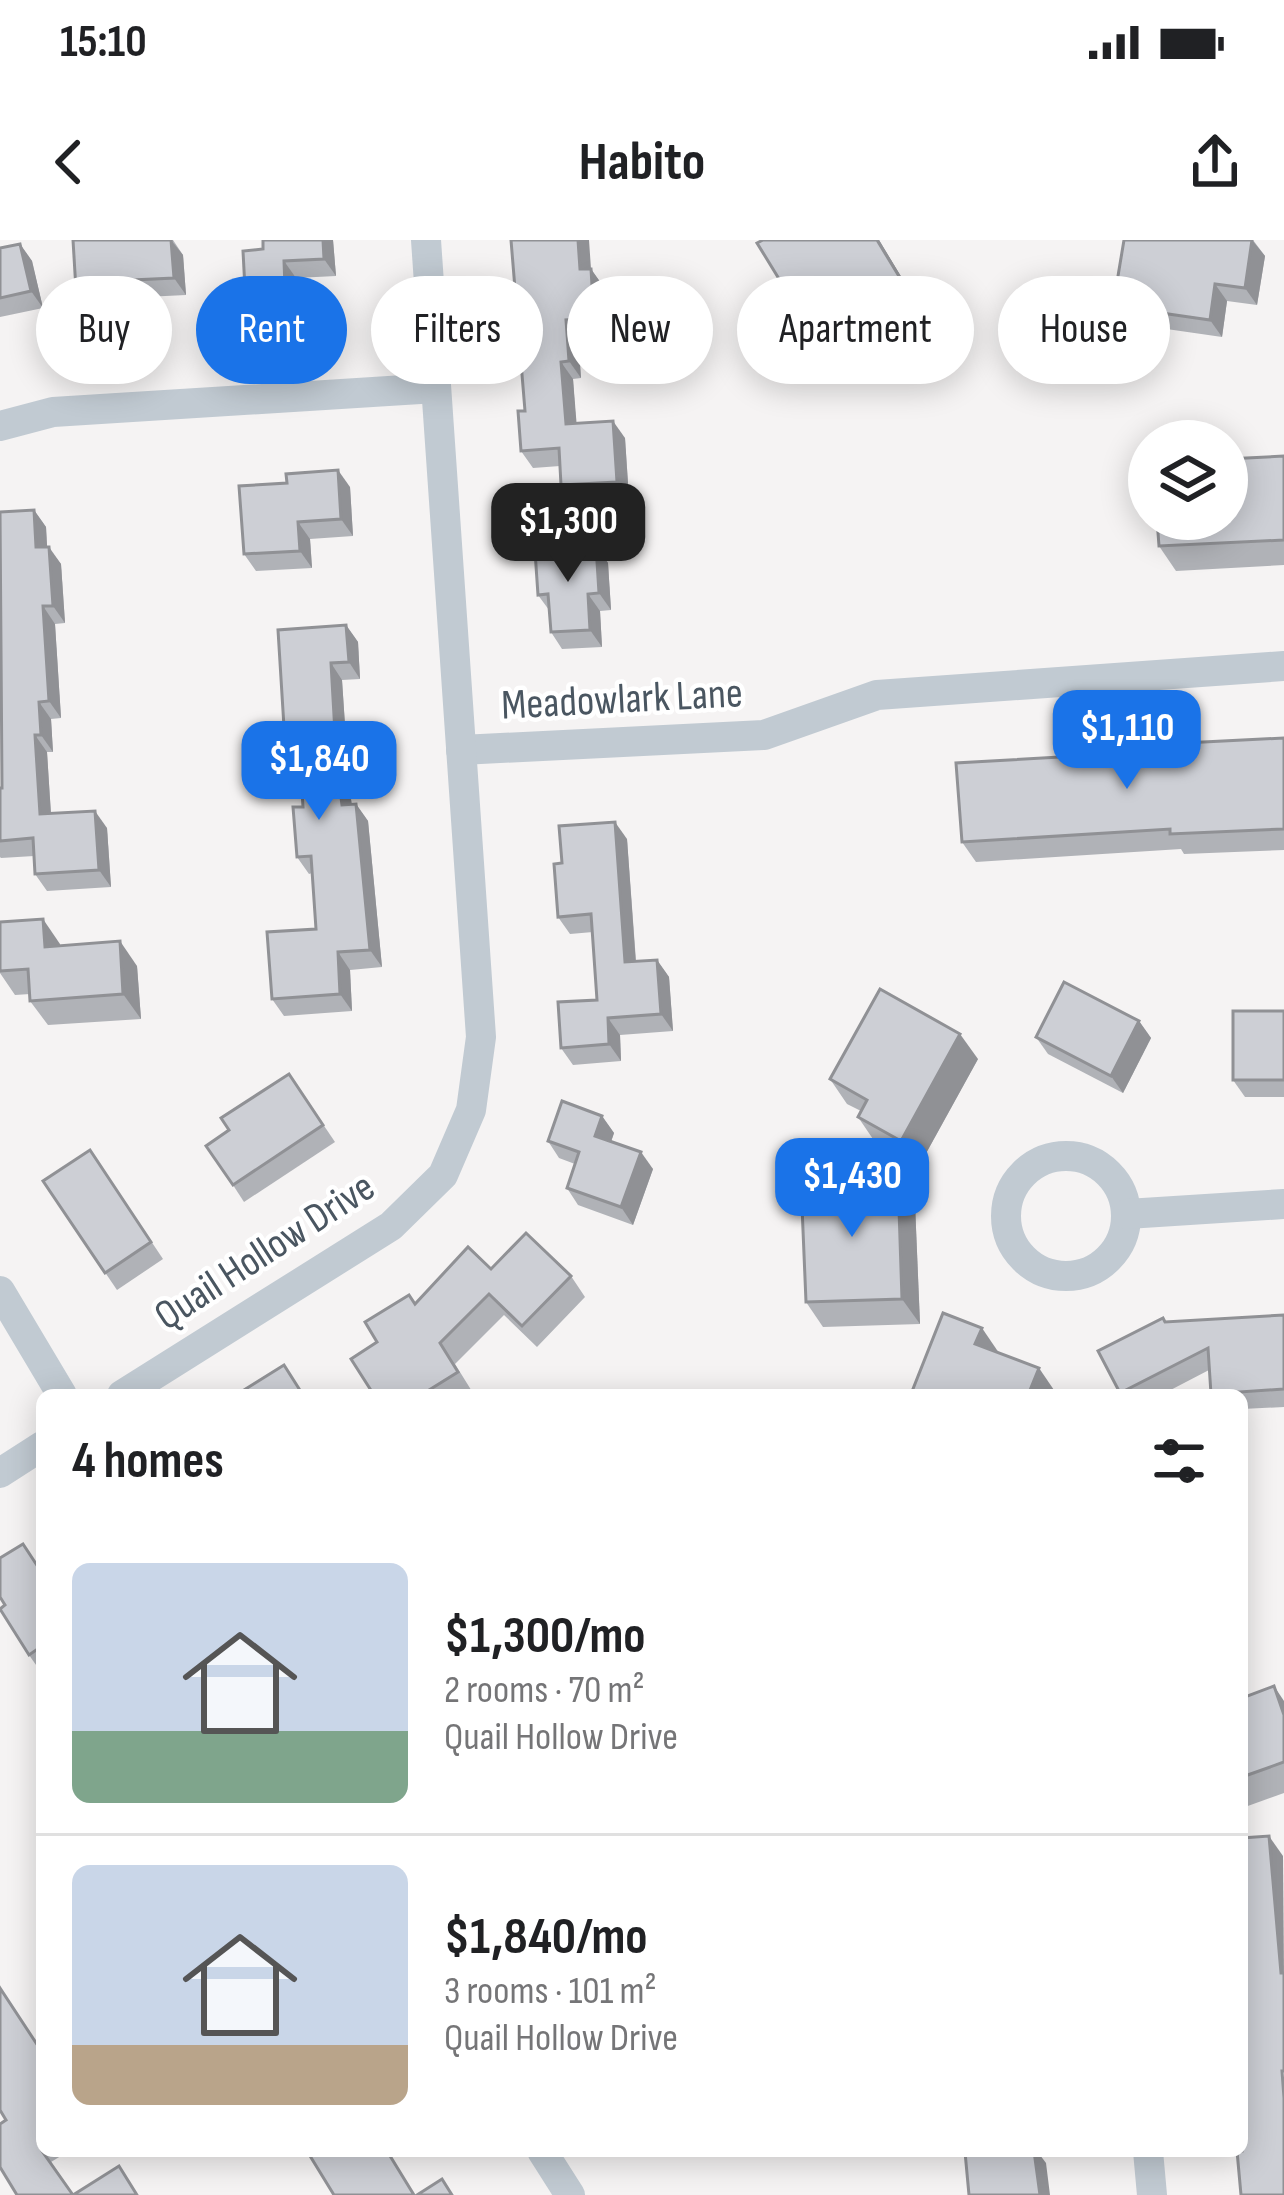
<!DOCTYPE html>
<html lang="en">
<head>
<meta charset="utf-8">
<style>
	body { margin:0; font-family:"Sofia Sans Condensed",sans-serif; background:#f2f2f2; color:#202124; height:100vh; display:flex; flex-direction:column; font-size:45px; white-space:nowrap }
	* { box-sizing:border-box; margin:0 }
	p { font-size:39px; color:#757577 }
	.icon { flex:none; width:66px; height:66px; fill:none; stroke:currentColor; stroke-width:2; stroke-linecap:round; stroke-linejoin:round }
	.map { position:relative; flex:1; overflow:hidden }
	.drawer { position:absolute; left:36px; top:1149px; width:1212px; height:768px; display:flex; flex-direction:column; background:#fff; border-radius:18px; box-shadow:0 6px 30px #0003 }
	.drawer>* { flex:none }
	.top-card { position:absolute; left:36px; top:36px; width:1212px; height:108px; display:flex; gap:24px }
	.fabs { position:absolute; left:1128px; top:180px; display:grid; gap:24px }
	.fabs a { display:grid; place-items:center; width:120px; height:120px; border-radius:50%; background:#fff; box-shadow:0 6px 30px #0003; font-size:60px }
	.price { position:absolute; translate:-50% -102px; padding:0 27px; border-radius:24px; background:#1a73e8; color:#fff; font-size:39px; line-height:78px; filter:drop-shadow(0 3px 6px #0008) }
	.price::after { content:''; position:absolute; left:50%; top:72px; width:36px; height:27px; margin-left:-18px; background:inherit; clip-path:polygon(0 0,100% 0,50% 100%) }
	.price.selected { background:#222; color:#fff }
	ul { padding:0; list-style:none }
	li { display:flex; align-items:center; gap:36px; height:300px; padding:0 36px }
	li+li { border-top:3px solid #e0e0e0 }
	li span { display:grid; place-items:center; flex:none; width:336px; height:240px; border-radius:18px; color:#555 }
	li>.icon { margin-inline-start:auto }
	span .icon { width:144px; height:144px; fill:#fffc; stroke-width:1 }
	li b { font-size:51px }
	h2 { display:flex; justify-content:space-between; align-items:center; height:144px; padding:0 36px; font-size:51px }
	.pill { padding:0 42px; border-radius:54px; background:#fff; box-shadow:0 6px 30px #0003; font-size:42px; line-height:108px }
	.pill.selected { background:#1a73e8; color:#fff }
	.status { display:flex; justify-content:space-between; align-items:center; height:84px; padding:0 60px; background:#fff; direction:ltr }
	.status svg { height:33px; fill:currentColor }
	header { display:flex; justify-content:space-between; align-items:center; height:156px; padding:0 36px; background:#fff; font-size:54px; font-weight:700 }
	.map>svg:first-child { display:block }
	.lines { fill:none; stroke-linecap:round; stroke-linejoin:round }
	.street { stroke:#c1cad2; stroke-width:30 }
	.wall { fill:#b0b2b7 }
	.shaded-wall { fill:#909195 }
	.building { fill:#cdcfd5; stroke:#909195; stroke-width:3 }
	.labels { text-anchor:middle; dominant-baseline:central; stroke-width:9; stroke-linejoin:round; paint-order:stroke }
	.street-label { font-size:42px; fill:#4a5661; stroke:#fff }
</style>
</head>
<body>
<div class="status"><b>15:10</b><svg viewBox="0 0 49 12"><path d="M0 12V9h3v3zM5 12V6h3v6zM10 12V3h3v9zM15 12V0h3v12zM26 1h20v11H26zM47 4h2v5h-2z"/></svg></div>
<header><svg class="icon" aria-label="back" viewBox="0 0 24 24"><path d="M15 5l-7 7 7 7"/></svg>Habito<svg class="icon" aria-label="share" viewBox="0 0 24 24"><path d="M12 15V3M7 8l5-5 5 5M5 13v7h14v-7"/></svg></header>
<div class="map">
<svg width="1284" height="1955" viewBox="0 0 1284 1955">
	<rect width="100%" height="100%" fill="#f5f3f3"/>
	<g class="lines">
		<!-- street -->
		<g class="street">
			<polyline points="0,186 53,172 436,148"/>
			<polyline points="461,510 764,495 877,455 1284,426"/>
			<circle cx="1066" cy="976" r="60"/>
			<polyline points="1127,974 1284,964"/>
			<polyline points="0,1051 62,1155"/>
			<polyline points="122,1155 391,986 443,935 471,870 481,797 426,0"/>
			<polyline points="0,1233 42,1206"/>
			<polyline points="542,1911 570,1955"/>
			<polyline points="1148,1911 1152,1955"/>
		</g>
	</g>
	<!-- wall -->
	<g class="wall">
		<polygon points="73,0 173,0 183,15 186,55 145,57 146,63 88,67 76,50"/>
		<polygon points="263,0 333,0 336,36 296,38 297,64 257,66 245,49 263,9"/>
		<polygon points="511,0 591,29 603,46 606,95 578,97 581,138 573,139 576,184 625,198 629,259 573,262 561,245 560,226 533,228 521,211 525,171"/>
		<polygon points="763,0 879,0 923,73 834,126 822,109"/>
		<polygon points="1124,0 1253,0 1265,16 1257,65 1227,61 1222,97 1125,83 1113,66"/>
		<polygon points="20,4 32,21 43,68 0,77 0,8"/>
		<polygon points="1284,216 1284,325 1176,331 1159,306"/>
		<polygon points="350,247 353,296 310,299 312,328 256,331 244,314"/>
		<polygon points="34,270 46,287 47,307 61,324 65,383 55,384 61,478 51,479 53,512 47,512 51,574 107,588 111,647 47,651 35,634 34,616 1,618 0,617 0,548 2,548"/>
		<polygon points="596,306 608,323 611,370 600,371 602,407 562,409 551,392 549,370 538,355"/>
		<polygon points="346,385 358,402 360,439 342,440 349,545 352,565 356,564 368,581 382,727 350,730 352,771 284,776 272,759 316,689 312,633 309,634 297,617 303,567 299,504 296,504 284,487"/>
		<polygon points="1284,498 1284,610 1184,614 1181,609 976,622 962,602 1165,511"/>
		<polygon points="627,599 636,721 657,720 669,737 673,791 620,795 621,821 573,825 561,808 597,760 593,692 570,694 558,677 562,623"/>
		<polygon points="0,682 60,705 137,726 141,779 48,785 30,761 30,754 15,755 0,733"/>
		<polygon points="1284,771 1284,857 1245,857 1233,840"/>
		<polygon points="1139,781 1151,798 1123,853 1048,814 1036,797"/>
		<polygon points="978,819 919,926 875,902 858,877 861,871 847,864 830,839"/>
		<polygon points="289,834 335,902 244,962 233,945 229,890"/>
		<polygon points="602,876 614,893 611,902 653,929 633,985 578,965 567,948 575,924 559,918 548,901"/>
		<polygon points="90,910 163,1019 117,1050 43,941"/>
		<polygon points="898,939 915,964 920,1084 823,1087 806,1062"/>
		<polygon points="491,1029 571,1036 585,1057 537,1107 504,1075 455,1124 473,1153 469,1155 374,1155 377,1102 415,1063"/>
		<polygon points="1284,1075 1284,1167 1242,1169 1242,1155 1212,1155 1209,1130 1161,1155 1122,1155 1098,1111 1166,1082"/>
		<polygon points="42,1331 42,1431 41,1432 29,1415"/>
		<polygon points="1242,1458 1284,1461 1284,1553 1245,1567 1242,1562"/>
		<polygon points="42,1811 42,1911 69,1911 51,1922 73,1954 138,1955 17,1955"/>
	</g>
	<!-- shaded-wall -->
	<g class="shaded-wall">
		<polygon points="171,0 183,15 186,55 174,38"/>
		<polygon points="323,0 333,0 336,36 324,19"/>
		<polygon points="578,0 589,0 591,29 603,46 606,95 594,78 580,29"/>
		<polygon points="877,0 879,0 923,73 911,56"/>
		<polygon points="1252,0 1265,16 1257,65 1245,48"/>
		<polygon points="20,4 32,21 43,68 31,51"/>
		<polygon points="284,21 296,38 297,64 285,47"/>
		<polygon points="133,40 145,57 146,63 134,46"/>
		<polygon points="1215,44 1227,61 1222,97 1210,80"/>
		<polygon points="566,80 578,97 581,138 569,121"/>
		<polygon points="561,122 573,139 578,201 566,184"/>
		<polygon points="613,181 625,198 629,259 617,242"/>
		<polygon points="338,230 350,247 353,296 341,279"/>
		<polygon points="34,270 46,287 48,324 36,307"/>
		<polygon points="298,282 310,299 312,328 300,311"/>
		<polygon points="596,306 608,323 611,370 599,353"/>
		<polygon points="49,307 61,324 65,383 53,366"/>
		<polygon points="588,354 600,371 602,407 590,390"/>
		<polygon points="43,366 55,384 61,478 49,461"/>
		<polygon points="346,385 358,402 360,439 349,422"/>
		<polygon points="331,423 342,440 349,545 354,582 342,565 337,528"/>
		<polygon points="39,462 51,479 53,512 41,495"/>
		<polygon points="35,495 47,512 52,591 40,574"/>
		<polygon points="356,564 368,581 382,727 370,710"/>
		<polygon points="95,571 107,588 111,647 99,630"/>
		<polygon points="615,582 627,599 637,739 625,722"/>
		<polygon points="43,679 60,704 62,731 45,707"/>
		<polygon points="120,701 137,726 141,779 123,754"/>
		<polygon points="338,712 350,730 352,771 340,754"/>
		<polygon points="657,720 669,737 673,791 661,774"/>
		<polygon points="608,778 620,795 621,821 609,804"/>
		<polygon points="1139,781 1151,798 1123,853 1111,836"/>
		<polygon points="960,794 978,819 919,926 901,901"/>
		<polygon points="602,876 614,893 607,913 595,896"/>
		<polygon points="641,912 653,929 633,985 621,967"/>
		<polygon points="898,939 915,964 920,1084 902,1059"/>
		<polygon points="982,1088 999,1113 975,1104"/>
		<polygon points="1039,1128 1056,1153 1055,1155 1028,1155"/>
		<polygon points="1274,1446 1284,1461 1284,1475"/>
		<polygon points="1269,1596 1283,1616 1284,1737 1281,1733"/>
		<polygon points="1034,1911 1037,1911 1046,1923 1050,1955 1040,1955"/>
	</g>
	<!-- building -->
	<g class="building">
		<polygon points="73,0 171,0 174,38 133,40 134,46 76,50"/>
		<polygon points="263,0 323,0 324,19 284,21 285,47 245,49 243,11 263,9"/>
		<polygon points="511,0 578,0 580,29 591,29 594,78 566,80 569,121 561,122 566,184 613,181 617,242 561,245 559,208 521,211 518,171 525,171"/>
		<polygon points="763,0 877,0 911,56 822,109 757,3"/>
		<polygon points="1124,0 1252,0 1245,48 1215,44 1210,80 1113,66"/>
		<polygon points="20,4 31,51 0,58 0,8"/>
		<polygon points="1284,216 1284,300 1159,306 1157,279 1227,279 1227,219"/>
		<polygon points="338,230 341,279 298,282 300,311 244,314 239,246 287,243 286,234"/>
		<polygon points="34,270 36,307 49,307 53,366 43,366 49,461 39,462 41,495 35,495 40,574 95,571 99,630 35,634 33,598 0,601 0,548 2,548 0,272"/>
		<polygon points="596,306 599,353 588,354 590,390 551,392 548,354 538,355 535,311"/>
		<polygon points="346,385 349,422 331,423 337,528 342,565 356,564 370,710 338,712 340,754 272,759 267,692 316,689 311,616 297,617 293,567 303,567 298,486 284,487 278,390"/>
		<polygon points="1284,498 1284,589 1170,594 1170,589 962,602 956,523 1165,511 1165,504"/>
		<polygon points="615,582 625,722 657,720 661,774 608,778 609,804 561,808 558,762 597,760 591,674 558,677 554,624 562,623 559,586"/>
		<polygon points="43,679 45,707 120,701 123,754 30,761 28,729 0,731 0,682"/>
		<polygon points="1064,742 1139,781 1111,836 1036,797"/>
		<polygon points="880,749 960,794 901,901 858,877 867,860 830,839"/>
		<rect x="1233" y="771" width="51" height="69"/>
		<polygon points="289,834 323,885 233,945 206,906 229,890 221,878"/>
		<polygon points="562,861 602,876 595,896 641,912 621,967 567,948 579,912 548,901"/>
		<polygon points="90,910 151,1002 105,1033 43,941"/>
		<polygon points="898,939 902,1059 806,1062 801,942"/>
		<polygon points="526,993 571,1036 522,1086 489,1054 440,1103 458,1132 421,1155 374,1155 351,1119 377,1102 365,1082 409,1055 415,1064 468,1007 491,1029"/>
		<polygon points="943,1073 982,1088 975,1104 1039,1128 1028,1155 911,1154"/>
		<polygon points="1284,1075 1284,1149 1211,1154 1208,1108 1120,1153 1098,1111 1163,1078 1165,1082"/>
		<polygon points="284,1125 303,1155 236,1155"/>
		<polygon points="23,1304 42,1333 42,1406 29,1415 0,1369 5,1365 0,1357 0,1318"/>
		<polygon points="1274,1446 1284,1475 1284,1522 1242,1537 1242,1458"/>
		<polygon points="1269,1596 1281,1733 1284,1733 1284,1831 1282,1831 1284,1858 1284,1955 1241,1955 1237,1911 1242,1911 1242,1598"/>
		<polygon points="0,1748 42,1812 42,1900 38,1903 42,1911 73,1955 119,1926 137,1955 17,1955 0,1927 0,1884 6,1880 0,1870"/>
		<polygon points="307,1911 387,1911 414,1955 334,1955"/>
		<polygon points="979,1911 1034,1911 1040,1955 969,1955 965,1912"/>
		<polygon points="442,1939 452,1955 417,1955"/>
	</g>
	<g class="labels">
		<!-- street labels -->
		<g class="street-label">
			<text transform="translate(622 460) rotate(-3)">Meadowlark Lane</text>
			<text transform="translate(265 1012) rotate(-33)">Quail Hollow Drive</text>
		</g>
	</g>
</svg>
<div class="fabs">
<a><svg class="icon" aria-label="layers" viewBox="0 0 24 24"><path d="M12 4l9 5-9 5-9-5zM3 14l9 5 9-5"/></svg></a>
</div>
<b class="price selected" style="left:568px;top:345px">$1,300</b>
<b class="price" style="left:1127px;top:552px">$1,110</b>
<b class="price" style="left:319px;top:583px">$1,840</b>
<b class="price" style="left:852px;top:1000px">$1,430</b>
<div class="top-card">
<a class="pill">Buy</a>
<a class="pill selected">Rent</a>
<a class="pill">Filters</a>
<a class="pill">New</a>
<a class="pill">Apartment</a>
<a class="pill">House</a>
</div>
<section class="drawer">
<h2>4 homes<svg class="icon" aria-label="filters" viewBox="0 0 24 24"><path d="M4 7h16M4 17h16"/><circle cx="9" cy="7" r="2"/><circle cx="15" cy="17" r="2"/></svg></h2>
<ul>
<li><span style="background:linear-gradient(#c9d6e8 70%,#7fa58c 0)"><svg class="icon" aria-label="home" viewBox="0 0 24 24"><path d="M3 11l9-7 9 7M6 9v11h12V9"/></svg></span><div><b>$1,300/mo</b><p>2 rooms · 70 m²</p><p>Quail Hollow Drive</p></div></li>
<li><span style="background:linear-gradient(#c9d6e8 75%,#b9a48a 0)"><svg class="icon" aria-label="home" viewBox="0 0 24 24"><path d="M3 11l9-7 9 7M6 9v11h12V9"/></svg></span><div><b>$1,840/mo</b><p>3 rooms · 101 m²</p><p>Quail Hollow Drive</p></div></li>
</ul>
</section>
</div>
</body>
</html>
